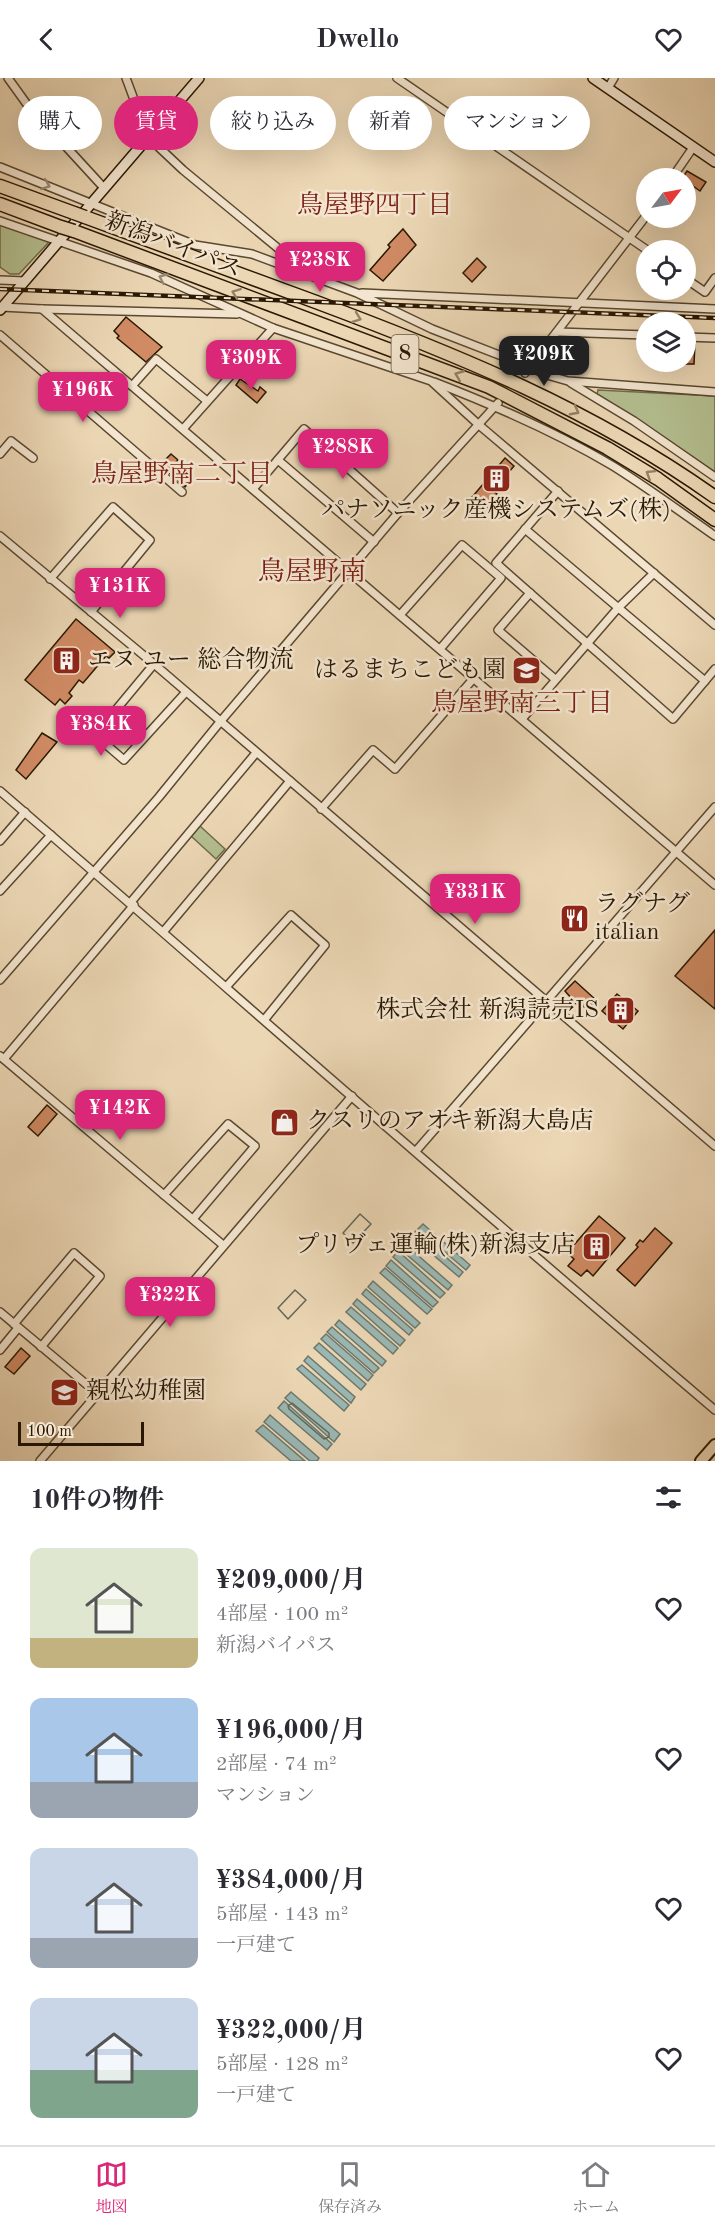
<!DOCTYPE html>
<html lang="ja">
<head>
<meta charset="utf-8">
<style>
	body { margin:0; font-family:"Old Standard TT","Noto Serif JP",serif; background:#f2f2f3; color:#2b2b33; height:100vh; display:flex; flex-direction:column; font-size:22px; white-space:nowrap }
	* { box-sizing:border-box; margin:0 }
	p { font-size:20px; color:#7c7c81 }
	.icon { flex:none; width:33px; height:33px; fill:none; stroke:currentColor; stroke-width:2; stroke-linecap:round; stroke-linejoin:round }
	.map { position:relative; height:1383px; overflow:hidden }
	.sheet { display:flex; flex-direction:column; background:#fff; flex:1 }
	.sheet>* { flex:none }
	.guide { position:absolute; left:18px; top:18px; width:680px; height:54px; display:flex; gap:12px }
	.needle { width:39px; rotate:58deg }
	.fabs { position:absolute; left:636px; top:90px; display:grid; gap:12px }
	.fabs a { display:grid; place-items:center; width:60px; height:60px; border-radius:50%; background:#fff; box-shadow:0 6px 24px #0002; font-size:30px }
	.scale { position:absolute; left:18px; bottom:15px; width:126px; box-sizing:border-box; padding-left:6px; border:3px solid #2a1802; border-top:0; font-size:16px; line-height:21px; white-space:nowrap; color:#2a1802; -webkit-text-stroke:4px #f3e5cf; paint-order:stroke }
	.price { position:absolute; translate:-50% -51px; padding:0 14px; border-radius:12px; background:#db2777; color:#fff; font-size:20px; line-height:39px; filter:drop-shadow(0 2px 3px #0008) }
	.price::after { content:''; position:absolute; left:50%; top:36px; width:18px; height:14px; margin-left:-9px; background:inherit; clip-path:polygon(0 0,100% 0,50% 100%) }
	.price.current { background:#222; color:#fff }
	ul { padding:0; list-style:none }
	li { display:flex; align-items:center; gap:18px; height:150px; padding:0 30px }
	li span { display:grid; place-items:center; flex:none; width:168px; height:120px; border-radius:12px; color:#555 }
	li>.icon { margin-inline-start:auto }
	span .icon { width:72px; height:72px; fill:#fffc; stroke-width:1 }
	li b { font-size:26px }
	h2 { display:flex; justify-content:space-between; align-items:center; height:72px; padding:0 30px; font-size:26px }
	.pill { padding:0 21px; border-radius:27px; background:#fff; box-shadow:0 6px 24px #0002; font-size:21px; line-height:54px }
	.pill.current { background:#db2777; color:#fff }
	header { display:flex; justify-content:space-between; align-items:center; height:78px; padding:0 30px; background:#fff; font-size:27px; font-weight:600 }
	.menu { display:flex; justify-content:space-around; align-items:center; height:84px; border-top:2px solid #e1e1e2; background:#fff; font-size:16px; color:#7c7c81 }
	.menu a { display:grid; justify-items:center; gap:3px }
	.menu .current { color:#db2777 }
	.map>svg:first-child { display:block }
	.green { fill:#b4bf90; stroke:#6f6c49; stroke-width:1.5 }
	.water { fill:#9ab8b4; stroke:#6d786d; stroke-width:1.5 }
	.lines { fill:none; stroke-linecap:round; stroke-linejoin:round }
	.shore { stroke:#62685b; stroke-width:1.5 }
	.building { fill:#d18b64; stroke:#2a1802; stroke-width:1.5 }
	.street-casing { stroke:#5a482f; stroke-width:10 }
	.secondary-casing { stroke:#2a1802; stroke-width:12 }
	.primary-casing { stroke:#2a1802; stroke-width:14 }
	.highway-casing { stroke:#2a1802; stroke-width:15 }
	.street { stroke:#f3e5cf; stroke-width:7 }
	.secondary { stroke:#f3e5cf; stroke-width:9 }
	.primary { stroke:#ecd7b5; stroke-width:10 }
	.highway { stroke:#ecd7b5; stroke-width:12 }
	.rail-casing { stroke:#2a1802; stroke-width:4.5 }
	.rail { stroke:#f3e5cf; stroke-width:2; stroke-dasharray:7; stroke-linecap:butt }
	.highway-bridge-casing { stroke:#2a1802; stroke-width:15; stroke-linecap:butt }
	.highway-bridge { stroke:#ecd7b5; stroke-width:12 }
	.oneway { stroke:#998973 }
	.oneway2 { stroke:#958164 }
	.labels { text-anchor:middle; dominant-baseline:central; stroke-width:5; stroke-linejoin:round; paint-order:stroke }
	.shield { fill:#f3e5cf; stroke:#665640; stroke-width:1.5 }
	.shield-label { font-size:22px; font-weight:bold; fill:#2a1802 }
	.street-label { font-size:24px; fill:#2a1802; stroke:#f3e5cf }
	.poi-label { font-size:24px; fill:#2a1802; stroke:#f3e5cf; text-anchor:start }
	.neighbourhood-label { font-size:26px; fill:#7a1f14; stroke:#f3e5cf }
	.quarter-label { font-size:27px; fill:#7a1f14; stroke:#f3e5cf }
</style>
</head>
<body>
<header><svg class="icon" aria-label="back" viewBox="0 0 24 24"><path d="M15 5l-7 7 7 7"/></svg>Dwello<svg class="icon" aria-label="heart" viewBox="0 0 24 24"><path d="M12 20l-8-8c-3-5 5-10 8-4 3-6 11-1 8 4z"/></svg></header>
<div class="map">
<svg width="715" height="1383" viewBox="0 0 715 1383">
	<rect width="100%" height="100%" fill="#ecd7b5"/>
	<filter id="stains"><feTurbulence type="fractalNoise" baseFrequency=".00333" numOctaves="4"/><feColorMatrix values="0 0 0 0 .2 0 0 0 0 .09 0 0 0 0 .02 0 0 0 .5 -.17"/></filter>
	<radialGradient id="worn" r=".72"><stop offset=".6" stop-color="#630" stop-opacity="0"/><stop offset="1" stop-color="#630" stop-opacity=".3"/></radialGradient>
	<!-- green -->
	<g class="green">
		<polygon points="0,146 49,164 19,196 10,196 0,189"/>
		<polygon points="598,312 715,318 715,394 597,316"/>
		<polygon points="200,748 225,771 216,781 191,758"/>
	</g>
	<!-- water -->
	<g class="water">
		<polygon points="423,1146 470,1187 466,1192 418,1151"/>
		<polygon points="416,1153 463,1194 459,1199 411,1158"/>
		<polygon points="405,1166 452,1207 448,1212 400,1171"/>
		<polygon points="398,1173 445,1215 440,1220 393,1179"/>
		<polygon points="391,1182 438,1224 433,1229 386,1188"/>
		<polygon points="385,1190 432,1231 427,1236 380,1195"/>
		<polygon points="373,1203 420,1245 415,1250 368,1209"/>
		<polygon points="366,1211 413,1252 409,1257 362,1216"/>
		<polygon points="357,1221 405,1262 400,1268 353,1226"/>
		<polygon points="351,1229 398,1270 393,1276 346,1234"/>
		<polygon points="339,1242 386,1283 382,1288 335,1247"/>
		<polygon points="332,1249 379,1290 374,1295 327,1254"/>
		<polygon points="326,1256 373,1297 368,1303 321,1261"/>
		<polygon points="319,1265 366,1306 361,1312 314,1270"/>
		<polygon points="308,1278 355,1319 351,1325 304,1283"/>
		<polygon points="302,1287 349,1327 344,1333 297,1291"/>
		<polygon points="291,1314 340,1356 334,1364 285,1320"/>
		<polygon points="284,1323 332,1366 327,1372 278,1330"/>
		<polygon points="270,1337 318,1379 319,1380 317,1383 310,1383 264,1344"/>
		<polygon points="263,1347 305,1383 291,1383 256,1353"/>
	</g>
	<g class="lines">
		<!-- shore -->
		<g class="shore">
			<polygon points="360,1136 371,1146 353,1165 343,1155"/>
			<polygon points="295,1212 306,1222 288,1241 278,1230"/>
			<polygon points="292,1325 329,1355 329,1359 324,1361 289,1331 288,1328"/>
		</g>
	</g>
	<!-- building -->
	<g class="building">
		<polygon points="687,93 706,104 700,113 686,103 683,99"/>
		<polygon points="403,151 416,167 383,203 370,192 390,169 388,167"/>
		<polygon points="477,180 486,189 472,204 463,195"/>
		<polygon points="126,239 162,269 146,284 117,260 119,258 114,253"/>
		<polygon points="686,265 695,265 694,286 686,286"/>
		<polygon points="272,277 287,291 280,299 264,286"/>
		<polygon points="240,301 258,313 260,309 266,314 257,325 236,307"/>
		<polygon points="171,376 178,382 172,388 189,404 185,409 160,387"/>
		<polygon points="505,380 514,388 493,413 497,416 482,437 468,424"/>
		<polygon points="76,541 115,574 109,580 106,578 83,605 79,602 69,615 72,618 65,626 60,621 55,627 25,602"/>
		<polygon points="42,655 57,664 26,701 16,692"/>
		<polygon points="715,852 715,931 675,898"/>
		<polygon points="575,903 596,922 587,932 582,927 579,929 565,913"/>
		<polygon points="617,916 638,933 623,951 602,933"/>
		<polygon points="47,1027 57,1036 38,1058 28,1049"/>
		<polygon points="599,1138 625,1160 593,1198 587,1192 581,1198 568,1188 574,1181 567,1175"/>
		<polygon points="655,1150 672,1165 635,1208 617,1192 638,1169 636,1167 640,1162 643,1164"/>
		<polygon points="21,1270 30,1278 14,1296 5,1289"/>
	</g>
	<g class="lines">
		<defs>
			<g id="street">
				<polyline points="8,0 26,25 104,110"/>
				<polyline points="126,0 148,59 183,92 285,176 291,183 292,191"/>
				<polyline points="397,0 647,172"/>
				<polyline points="608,10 614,0"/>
				<polyline points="0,89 195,167 252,176 357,215 432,251 530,289 547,297 568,303 715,314"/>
				<polyline points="672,100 692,71"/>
				<polyline points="0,143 151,195 273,250 431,303 479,347 715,547"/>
				<polyline points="686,201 705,214 715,200"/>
				<polyline points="0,202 25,203"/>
				<polyline points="362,215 715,231"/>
				<polyline points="1,229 42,231 715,807"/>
				<polyline points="42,231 237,236"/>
				<polyline points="558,254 646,257"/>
				<polyline points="0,257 182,414"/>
				<polyline points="686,259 715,260"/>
				<polyline points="525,295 646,138"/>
				<path d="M 434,304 C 496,328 556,354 613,388 C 648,410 681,434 715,458"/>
				<polyline points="571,305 634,343 715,399"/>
				<polyline points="132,308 156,281 207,323"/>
				<polyline points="183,351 273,250"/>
				<polyline points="0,376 11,363 33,380"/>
				<polyline points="278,382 374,464"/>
				<polyline points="253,411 304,351 398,435"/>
				<polyline points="558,413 496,485 673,641 715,591"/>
				<polyline points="525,451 705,603"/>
				<polyline points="0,458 154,586 715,1068"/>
				<polyline points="50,501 113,429 150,462 91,534"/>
				<polyline points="530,515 498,552 555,601"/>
				<polyline points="400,537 462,467 501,500 440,571"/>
				<polyline points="154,586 95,657 124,682 186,614"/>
				<polyline points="522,641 618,530 654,495"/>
				<path d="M 0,713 C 238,919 475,1128 715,1332"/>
				<polyline points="321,731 373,672 395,691 474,600"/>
				<polyline points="0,763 25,734"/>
				<polyline points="0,813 51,757"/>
				<polyline points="131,824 256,675"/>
				<polyline points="164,853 290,703"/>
				<polyline points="0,902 159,719 220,644 398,435 498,325"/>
				<polyline points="227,908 291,837 325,867 265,941"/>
				<polyline points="0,978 223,1167"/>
				<polyline points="4,981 134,827"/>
				<polyline points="416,1073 715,729"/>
				<polyline points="164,1117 228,1046 255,1068 193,1141"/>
				<polyline points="0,1234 98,1316"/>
				<polyline points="14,1246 74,1175 100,1198 41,1269"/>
				<polyline points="0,1272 18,1250"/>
				<polyline points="40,1383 352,1018"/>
			</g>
			<g id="secondary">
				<polyline points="593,0 715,84"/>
				<polyline points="0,232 199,0"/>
			</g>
			<polyline id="primary" points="701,1383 715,1367"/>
			<g id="highway">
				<polyline points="0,108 74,135"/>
				<polyline points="0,126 61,149"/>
				<path d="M 85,139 C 162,167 239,196 316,224 C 458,277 591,331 715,419"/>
				<polyline points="74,153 489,309 607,370 658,401 715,442"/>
			</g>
		</defs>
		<!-- street casing -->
		<use href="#street" class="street-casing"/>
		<!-- secondary casing -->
		<use href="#secondary" class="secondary-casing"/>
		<!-- primary casing -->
		<use href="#primary" class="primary-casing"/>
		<!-- highway casing -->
		<use href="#highway" class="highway-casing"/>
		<!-- street -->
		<use href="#street" class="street"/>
		<!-- secondary -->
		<use href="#secondary" class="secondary"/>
		<!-- primary -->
		<use href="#primary" class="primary"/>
		<!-- highway -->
		<use href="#highway" class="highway"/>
		<defs>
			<polyline id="rail" points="0,211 715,240"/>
		</defs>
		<!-- rail casing -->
		<use href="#rail" class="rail-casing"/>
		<!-- rail -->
		<use href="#rail" class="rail"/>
		<defs>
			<g id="highway-bridge">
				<polyline points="74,135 85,139"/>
				<polyline points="61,149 74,153"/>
			</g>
		</defs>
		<!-- highway-bridge casing -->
		<use href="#highway-bridge" class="highway-bridge-casing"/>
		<!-- highway-bridge -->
		<use href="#highway-bridge" class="highway-bridge"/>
	</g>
	<!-- one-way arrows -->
	<defs><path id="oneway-chevron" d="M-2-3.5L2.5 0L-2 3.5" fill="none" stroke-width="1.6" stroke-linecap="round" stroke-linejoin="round" transform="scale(1.5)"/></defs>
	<g class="oneway">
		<use href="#oneway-chevron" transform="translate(46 107) rotate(21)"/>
		<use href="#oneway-chevron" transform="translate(163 200) rotate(-156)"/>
	</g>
	<g class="oneway2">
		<use href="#oneway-chevron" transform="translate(236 215) rotate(-160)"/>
		<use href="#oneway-chevron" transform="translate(357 240) rotate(20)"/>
		<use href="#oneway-chevron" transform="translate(459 297) rotate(-158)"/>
		<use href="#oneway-chevron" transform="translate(575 333) rotate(28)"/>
		<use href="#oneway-chevron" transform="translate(650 396) rotate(-148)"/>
	</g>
	<!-- icons -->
	<defs>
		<symbol id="building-square" viewBox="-11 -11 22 22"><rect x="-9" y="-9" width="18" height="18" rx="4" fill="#8f2418" stroke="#f3e5cf"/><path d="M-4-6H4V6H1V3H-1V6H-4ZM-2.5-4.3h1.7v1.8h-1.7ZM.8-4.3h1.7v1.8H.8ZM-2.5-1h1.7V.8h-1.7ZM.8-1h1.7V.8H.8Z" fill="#fff"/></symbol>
		<symbol id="school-square" viewBox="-11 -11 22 22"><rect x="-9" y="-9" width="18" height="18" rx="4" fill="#8f2418" stroke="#f3e5cf"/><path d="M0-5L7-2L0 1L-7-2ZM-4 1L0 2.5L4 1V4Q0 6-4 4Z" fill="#fff"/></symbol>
		<symbol id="restaurant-square" viewBox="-11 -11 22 22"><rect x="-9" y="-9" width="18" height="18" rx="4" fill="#8f2418" stroke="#f3e5cf"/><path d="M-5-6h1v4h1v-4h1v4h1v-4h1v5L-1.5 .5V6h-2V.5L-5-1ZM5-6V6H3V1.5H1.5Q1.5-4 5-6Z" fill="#fff"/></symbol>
		<symbol id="shop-square" viewBox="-11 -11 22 22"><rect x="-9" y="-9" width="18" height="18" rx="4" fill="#8f2418" stroke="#f3e5cf"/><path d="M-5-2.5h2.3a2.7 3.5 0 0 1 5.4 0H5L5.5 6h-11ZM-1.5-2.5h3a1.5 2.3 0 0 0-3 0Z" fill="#fff"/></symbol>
	</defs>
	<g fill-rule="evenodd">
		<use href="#building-square" x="480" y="384" width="33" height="33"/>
		<use href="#building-square" x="50" y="566" width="33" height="33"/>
		<use href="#school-square" x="510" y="576" width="33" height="33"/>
		<use href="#restaurant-square" x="558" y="824" width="33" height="33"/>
		<use href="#building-square" x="604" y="916" width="33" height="33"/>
		<use href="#shop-square" x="268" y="1028" width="33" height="33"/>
		<use href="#building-square" x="580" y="1152" width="33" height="33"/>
		<use href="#school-square" x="48" y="1298" width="33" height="33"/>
	</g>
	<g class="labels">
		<!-- shield labels -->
		<rect class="shield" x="391.5" y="257" width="27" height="38" rx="4.5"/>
		<g class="shield-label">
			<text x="405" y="276">8</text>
		</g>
		<!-- street labels -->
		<g class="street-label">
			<text transform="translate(173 168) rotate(21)">新潟バイパス</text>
		</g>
		<!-- poi labels -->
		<g class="poi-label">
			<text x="496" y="433" text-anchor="middle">パナソニック産機システムズ(株)</text>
			<text x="88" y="583">エヌ ユー 総合物流</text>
			<text x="506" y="593" text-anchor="end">はるまちこども園</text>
			<text x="595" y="827">ラグナグ<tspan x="595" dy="28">italian</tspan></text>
			<text x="599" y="933" text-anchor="end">株式会社 新潟読売IS</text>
			<text x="306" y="1044">クスリのアオキ新潟大島店</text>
			<text x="575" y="1168" text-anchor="end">プリヴェ運輸(株)新潟支店</text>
			<text x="86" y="1314">親松幼稚園</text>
		</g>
		<!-- neighbourhood labels -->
		<g class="neighbourhood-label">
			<text x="375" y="128">鳥屋野四丁目</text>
			<text x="182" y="397">鳥屋野南二丁目</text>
			<text x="522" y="626">鳥屋野南三丁目</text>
		</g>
		<!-- quarter labels -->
		<g class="quarter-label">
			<text x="312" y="494">鳥屋野南</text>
		</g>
	</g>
	<rect width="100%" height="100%" filter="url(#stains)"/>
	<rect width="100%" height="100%" fill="url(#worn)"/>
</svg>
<div class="fabs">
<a><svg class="needle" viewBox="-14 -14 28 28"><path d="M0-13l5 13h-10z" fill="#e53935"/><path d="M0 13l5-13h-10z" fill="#7c7c81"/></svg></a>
<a><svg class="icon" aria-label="locate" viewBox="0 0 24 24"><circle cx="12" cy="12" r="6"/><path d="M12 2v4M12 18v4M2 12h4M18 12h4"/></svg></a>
<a><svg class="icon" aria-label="layers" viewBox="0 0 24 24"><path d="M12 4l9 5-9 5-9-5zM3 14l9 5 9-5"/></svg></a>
</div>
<div class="scale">100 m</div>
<b class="price" style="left:320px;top:215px">¥238K</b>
<b class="price current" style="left:544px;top:309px">¥209K</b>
<b class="price" style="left:251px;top:313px">¥309K</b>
<b class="price" style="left:83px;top:345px">¥196K</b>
<b class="price" style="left:343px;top:402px">¥288K</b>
<b class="price" style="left:120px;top:541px">¥131K</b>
<b class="price" style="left:101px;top:679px">¥384K</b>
<b class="price" style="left:475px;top:847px">¥331K</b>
<b class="price" style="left:120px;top:1063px">¥142K</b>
<b class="price" style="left:170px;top:1250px">¥322K</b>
<div class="guide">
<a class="pill">購入</a>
<a class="pill current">賃貸</a>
<a class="pill">絞り込み</a>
<a class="pill">新着</a>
<a class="pill">マンション</a>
</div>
</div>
<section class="sheet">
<h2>10件の物件<svg class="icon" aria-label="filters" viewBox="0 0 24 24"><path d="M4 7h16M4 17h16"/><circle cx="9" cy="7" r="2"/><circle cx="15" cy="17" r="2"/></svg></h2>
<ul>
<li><span style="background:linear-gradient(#dfe7d0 75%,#c2b280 0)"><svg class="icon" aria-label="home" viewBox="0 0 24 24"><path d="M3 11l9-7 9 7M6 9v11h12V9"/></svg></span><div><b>¥209,000/月</b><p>4部屋 · 100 m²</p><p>新潟バイパス</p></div><svg class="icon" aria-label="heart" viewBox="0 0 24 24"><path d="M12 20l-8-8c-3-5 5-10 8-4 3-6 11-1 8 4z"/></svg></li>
<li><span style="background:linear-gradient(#a9c7e8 70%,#9aa5b1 0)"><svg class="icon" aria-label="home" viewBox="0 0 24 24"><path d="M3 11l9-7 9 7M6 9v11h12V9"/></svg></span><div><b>¥196,000/月</b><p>2部屋 · 74 m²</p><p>マンション</p></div><svg class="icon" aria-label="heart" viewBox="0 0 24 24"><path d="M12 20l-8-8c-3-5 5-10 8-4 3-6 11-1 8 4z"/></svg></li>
<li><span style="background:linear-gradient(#c9d6e8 75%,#9aa5b1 0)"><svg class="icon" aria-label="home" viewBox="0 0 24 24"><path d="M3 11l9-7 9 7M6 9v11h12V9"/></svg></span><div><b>¥384,000/月</b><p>5部屋 · 143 m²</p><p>一戸建て</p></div><svg class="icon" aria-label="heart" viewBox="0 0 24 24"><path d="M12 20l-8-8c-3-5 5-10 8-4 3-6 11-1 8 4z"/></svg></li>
<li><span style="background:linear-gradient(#c9d6e8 60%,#7fa58c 0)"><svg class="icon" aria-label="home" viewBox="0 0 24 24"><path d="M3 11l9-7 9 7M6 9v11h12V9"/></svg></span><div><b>¥322,000/月</b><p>5部屋 · 128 m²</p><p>一戸建て</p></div><svg class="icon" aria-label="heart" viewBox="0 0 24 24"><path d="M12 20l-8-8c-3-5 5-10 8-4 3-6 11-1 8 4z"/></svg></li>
</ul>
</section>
<nav class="menu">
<a class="current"><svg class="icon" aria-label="map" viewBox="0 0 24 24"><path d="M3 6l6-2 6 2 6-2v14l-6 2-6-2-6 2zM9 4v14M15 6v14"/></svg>地図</a>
<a><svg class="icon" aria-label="saved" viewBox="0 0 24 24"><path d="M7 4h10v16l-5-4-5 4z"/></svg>保存済み</a>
<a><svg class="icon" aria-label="home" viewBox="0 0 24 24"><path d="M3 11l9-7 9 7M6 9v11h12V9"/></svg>ホーム</a>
</nav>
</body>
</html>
